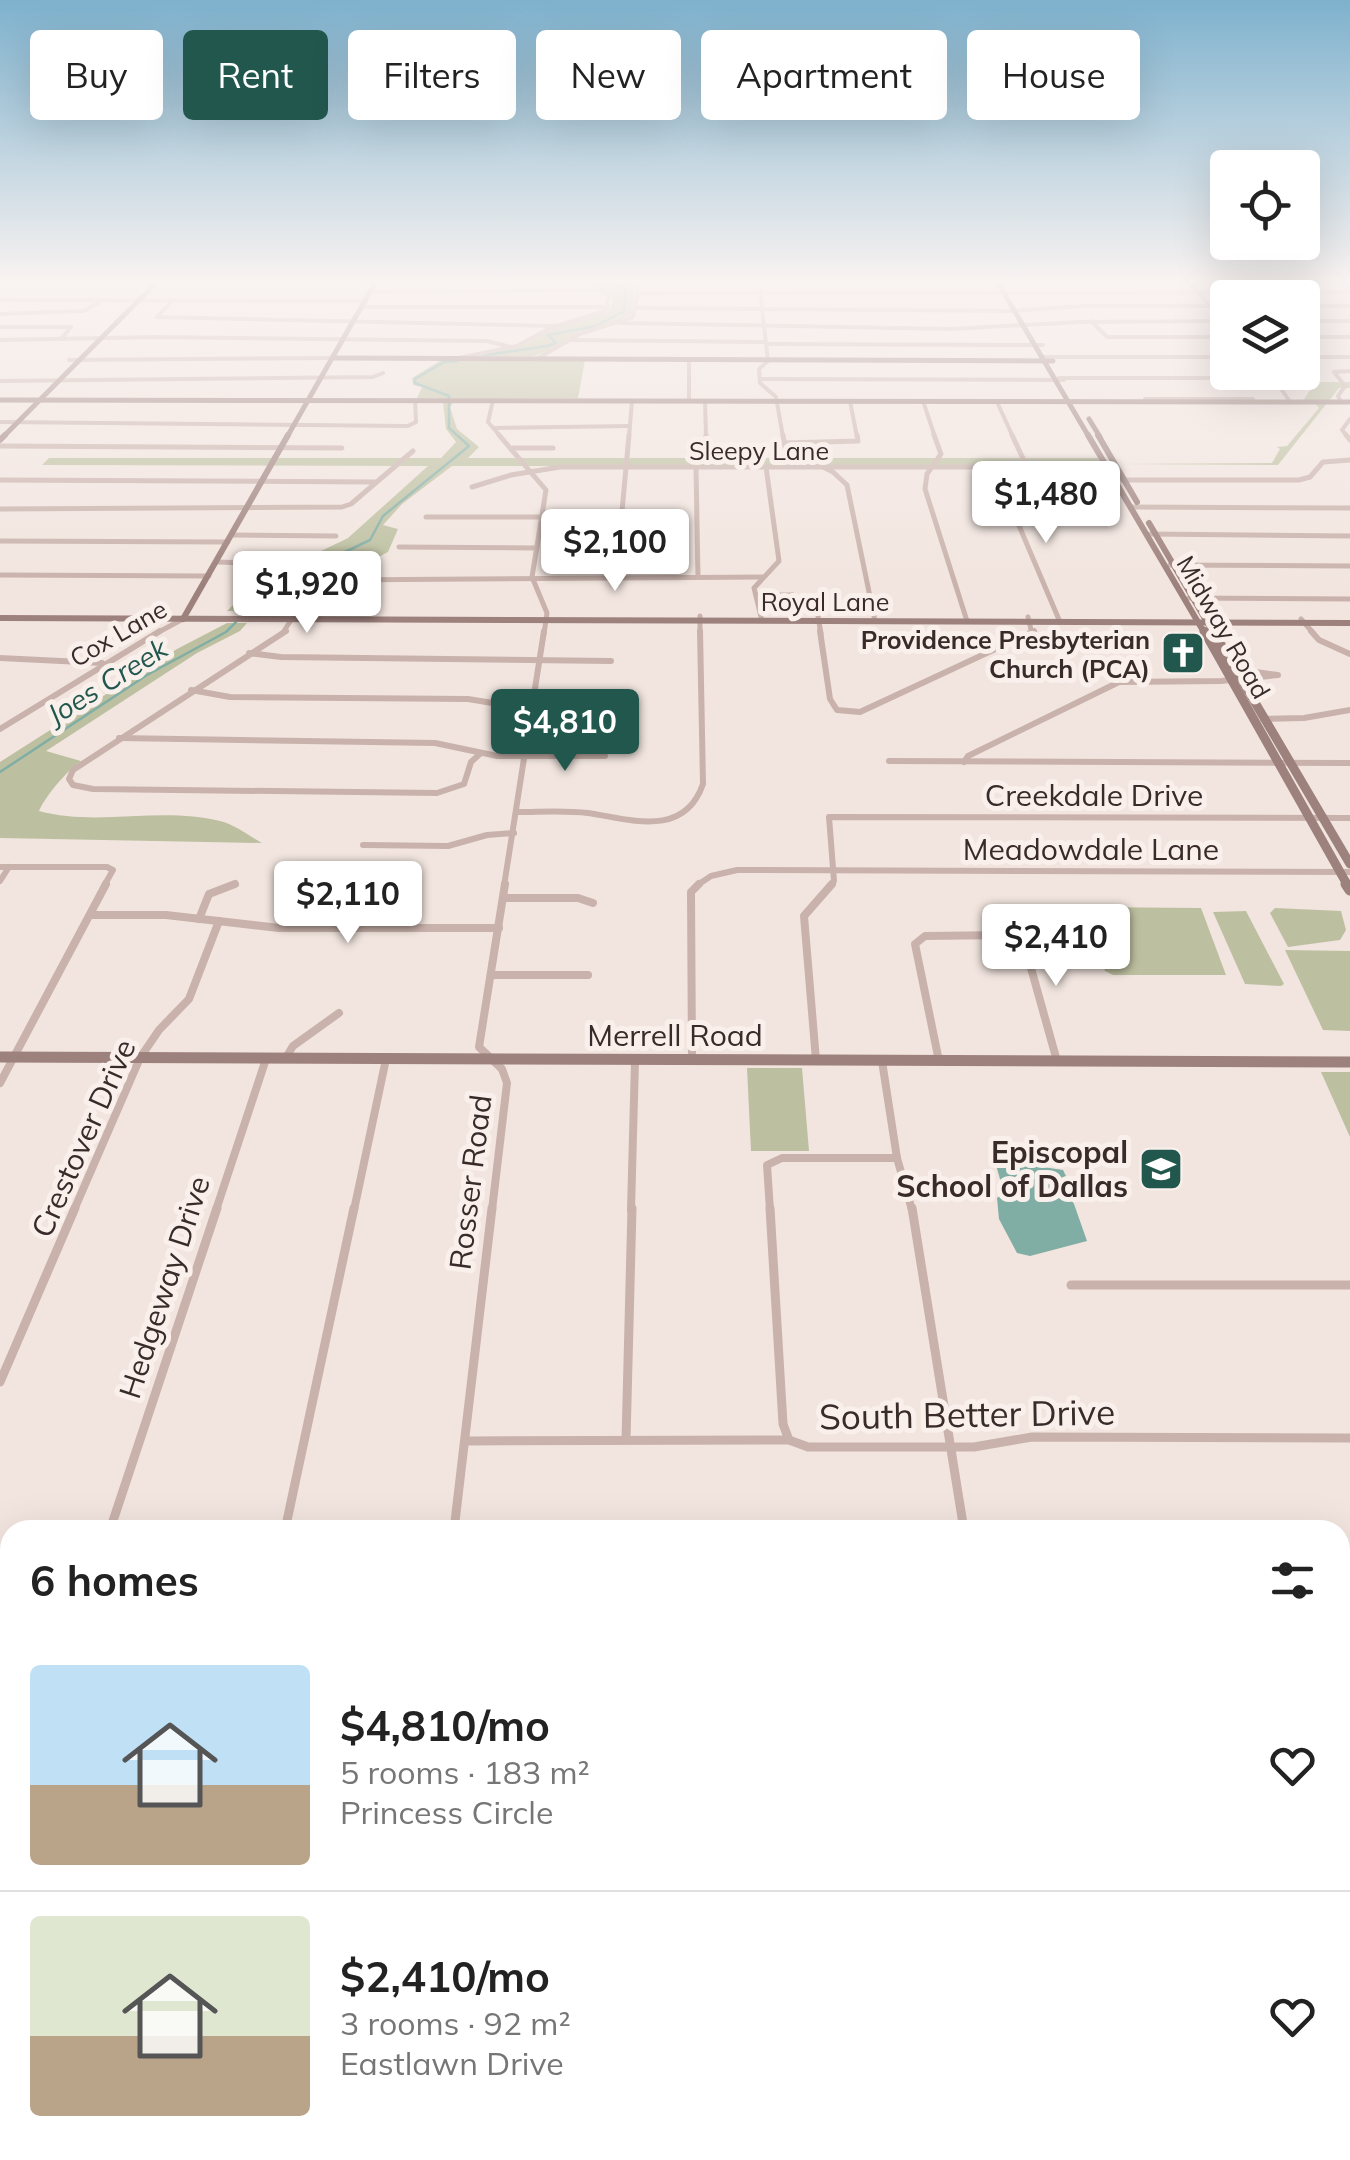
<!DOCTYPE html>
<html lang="en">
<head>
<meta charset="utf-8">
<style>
	body { margin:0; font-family:Mulish,sans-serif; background:#f6f6f6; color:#222; height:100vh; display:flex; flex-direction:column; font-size:38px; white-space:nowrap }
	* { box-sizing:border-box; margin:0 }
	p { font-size:32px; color:#767676 }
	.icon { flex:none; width:55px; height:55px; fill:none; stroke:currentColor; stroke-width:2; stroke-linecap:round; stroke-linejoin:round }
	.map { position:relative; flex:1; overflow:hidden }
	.sheet { position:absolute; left:0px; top:1520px; width:1350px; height:640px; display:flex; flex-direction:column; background:#fff; border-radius:30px 30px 0 0; box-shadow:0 10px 40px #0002 }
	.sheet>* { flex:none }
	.guide { position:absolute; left:30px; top:30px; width:1290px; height:90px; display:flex; gap:20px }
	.fabs { position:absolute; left:1210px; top:150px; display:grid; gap:20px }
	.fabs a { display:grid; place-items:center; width:110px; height:110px; border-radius:10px; background:#fff; box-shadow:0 10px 40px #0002; font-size:50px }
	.price { position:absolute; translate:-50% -85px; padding:0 22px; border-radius:10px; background:#fff; color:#222; font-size:32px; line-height:65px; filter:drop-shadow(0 2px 5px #0008) }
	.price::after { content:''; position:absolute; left:50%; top:60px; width:30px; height:22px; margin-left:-15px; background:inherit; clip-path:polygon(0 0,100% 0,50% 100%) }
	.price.active { background:#22574e; color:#fff }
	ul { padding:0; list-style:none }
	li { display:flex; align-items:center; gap:30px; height:250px; padding:0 30px }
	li+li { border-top:2px solid #e0e0e0 }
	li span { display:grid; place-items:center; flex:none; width:280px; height:200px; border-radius:10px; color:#555 }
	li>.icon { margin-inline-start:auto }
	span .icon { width:120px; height:120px; fill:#fffc; stroke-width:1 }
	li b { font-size:42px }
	h2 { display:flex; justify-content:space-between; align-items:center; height:120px; padding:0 30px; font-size:42px }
	.tag { padding:0 35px; border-radius:10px; background:#fff; box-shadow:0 10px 40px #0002; font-size:35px; line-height:90px }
	.tag.active { background:#22574e; color:#fff }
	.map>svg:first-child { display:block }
	.green { fill:#bdc0a0 }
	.water { fill:#80ada4 }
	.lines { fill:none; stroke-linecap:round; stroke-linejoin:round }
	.stream { stroke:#80ada4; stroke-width:2.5 }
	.street-far5 { stroke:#c9b2ac; stroke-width:4 }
	.street-far4 { stroke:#c9b2ac; stroke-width:5 }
	.street-far3 { stroke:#c9b2ac; stroke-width:6 }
	.street-far2 { stroke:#c9b2ac; stroke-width:8 }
	.street-far1 { stroke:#c9b2ac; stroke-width:9 }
	.street { stroke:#c9b2ac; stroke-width:12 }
	.secondary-far3 { stroke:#9d817d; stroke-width:5 }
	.secondary-far2 { stroke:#9d817d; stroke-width:6 }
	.secondary-far1 { stroke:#9d817d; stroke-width:9 }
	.secondary { stroke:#9d817d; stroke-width:11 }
	.labels { text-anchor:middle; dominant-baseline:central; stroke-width:10; stroke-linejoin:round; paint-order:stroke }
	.far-street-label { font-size:25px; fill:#382b2a; stroke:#f9f0ec }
	.far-poi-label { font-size:25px; font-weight:bold; fill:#382b2a; stroke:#f9f0ec; text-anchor:end }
	.far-water-label { font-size:28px; font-style:italic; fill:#22574e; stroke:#f9f0ec }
	.street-label { font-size:30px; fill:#382b2a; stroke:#f9f0ec }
	.poi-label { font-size:30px; font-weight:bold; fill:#382b2a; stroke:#f9f0ec; text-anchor:end }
	.near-street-label { font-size:35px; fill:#382b2a; stroke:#f9f0ec }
</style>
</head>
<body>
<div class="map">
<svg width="1350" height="2160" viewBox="0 0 1350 2160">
	<rect width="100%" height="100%" fill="#f2e5df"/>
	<!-- green -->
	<g class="green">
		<polygon points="595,283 631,286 634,290 632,314 604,327 579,332 564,344 534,356 469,356 528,343 547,330 606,312 611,308 613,296 598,289"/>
		<polygon points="441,360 585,360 578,398 417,398 422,387 413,385 412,378"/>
		<polygon points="1315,382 1350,382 1350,388 1339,388 1278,465 1121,464 1272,463 1280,449 1277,447 1287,446 1319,408 1315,403 1303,401"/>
		<polygon points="443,402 454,402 450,407 457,429 479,447 468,458 1098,458 1102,466 452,466 402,504 383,525 398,529 388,552 343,576 319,583 304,594 296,610 227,611 255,583 348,538 428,466 42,465 49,458 441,458 456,442 446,429"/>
		<path d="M 227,623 L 247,623 L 240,631 L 197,653 L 46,751 L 81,761 C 68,770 46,795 39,811 C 98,827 160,806 220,821 C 234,824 249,836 262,843 L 0,838 L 0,762 L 177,649 Z"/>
		<polygon points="1084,907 1201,908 1226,975 1113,975 1105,971"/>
		<polygon points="1275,908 1341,911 1346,930 1340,940 1288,947 1270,913"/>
		<polygon points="1246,911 1284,984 1281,986 1245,984 1213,912"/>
		<polygon points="1285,950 1350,951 1350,1031 1323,1030"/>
		<polygon points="747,1068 802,1068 809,1151 751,1151"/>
		<polygon points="1321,1072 1350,1072 1350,1137"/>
		<polygon points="0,2024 10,2024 10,2150 166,2150 164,2160 0,2160"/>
		<polygon points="292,2150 380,2150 380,2160 277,2160"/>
		<polygon points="823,2150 967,2150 968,2160 823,2160"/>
	</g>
	<!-- water -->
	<polygon class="water" points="1009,1162 1063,1170 1066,1176 1061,1184 1074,1204 1087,1241 1030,1256 1017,1253 999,1219 997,1198 1004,1193 996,1165"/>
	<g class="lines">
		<!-- stream -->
		<g class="stream">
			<polyline points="485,355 547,346 556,343 548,335 596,326 624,311 625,288 615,283"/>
			<polyline points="243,611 259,593 370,540 383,516 469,446 449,428 449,396 415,383 415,379 444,362 458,361"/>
			<polyline points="0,772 147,675 226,632 236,622"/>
		</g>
		<!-- street-far5 -->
		<g class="street-far5">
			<polyline points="759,283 768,361 759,369 760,383 776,397 783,437"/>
			<polyline points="1189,283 1224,321"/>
			<polyline points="371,292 597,290"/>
			<polyline points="638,293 1350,292"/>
			<polyline points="0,300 366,301"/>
			<polyline points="173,300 157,317 556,326"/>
			<polyline points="1302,306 1350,306"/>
			<polyline points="362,307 608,307"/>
			<polyline points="636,308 1014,311 1083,306 1228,306"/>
			<polyline points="0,314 84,311 105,299"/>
			<polyline points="1091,321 1107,337 1228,337"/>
			<polyline points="1302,321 1350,321"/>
			<polyline points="619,323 952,329 1079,322 1228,321"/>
			<polyline points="0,327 71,327 61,339"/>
			<polyline points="1302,337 1350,337"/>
			<polyline points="0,340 157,337 487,341 511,347"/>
			<polyline points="571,340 766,342"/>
			<polyline points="766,344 1043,345"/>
			<polyline points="1041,357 1228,357"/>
			<polyline points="1302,357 1350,357"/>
			<polyline points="459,358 517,346 550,328 605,311 609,296 593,288 592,283"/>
			<polyline points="538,358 580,334 633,317 638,291 628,283"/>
			<polyline points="689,359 689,401"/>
			<polyline points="69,360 333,358"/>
			<polyline points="1270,372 1290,402"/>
			<polyline points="1059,378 1277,378"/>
			<polyline points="760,379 1064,380"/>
			<polyline points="0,381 373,377 383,373"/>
			<polyline points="1145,399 1253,399"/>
			<polyline points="493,400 488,422 501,437"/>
			<polyline points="705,401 706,437"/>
			<polyline points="850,401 857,437"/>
			<polyline points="923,401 935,437"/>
			<polyline points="997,402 1013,437"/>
			<polyline points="1341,402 1338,396 1345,386 1334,372 1350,371"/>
			<polyline points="0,422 408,426 416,422 415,400"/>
			<polyline points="494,428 630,426"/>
			<polyline points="629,437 632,401"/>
			<polyline points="1348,437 1342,430 1350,419"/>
		</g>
		<!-- street-far4 -->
		<g class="street-far4">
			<polyline points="499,435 546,490 532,577 547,613 544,634"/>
			<polyline points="783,435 785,448 833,472 847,485 875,621"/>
			<polyline points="934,435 941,454 927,474 925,489 967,621"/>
			<polyline points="1012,435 1027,467"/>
			<polyline points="1346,435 1350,440"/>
			<polyline points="784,443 858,441 857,435"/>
			<polyline points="0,446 342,448"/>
			<polyline points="513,448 553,448"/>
			<polyline points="1010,467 1002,478 1003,488 1060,622"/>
			<polyline points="0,480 375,482"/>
			<polyline points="1115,480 1299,480 1310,477 1323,462 1350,460"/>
			<polyline points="472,487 511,475 560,467 1108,467"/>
			<polyline points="1131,507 1350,508"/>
			<polyline points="0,509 342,507 351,504 413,451"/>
			<polyline points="426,517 543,517"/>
			<polyline points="1150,534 1350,536"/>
			<polyline points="232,535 336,536"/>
			<polyline points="0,541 228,542"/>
			<polyline points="399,547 537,548"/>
			<polyline points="217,562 278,564"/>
			<polyline points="1170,565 1350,566"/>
			<polyline points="0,575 209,576"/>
			<polyline points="616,577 629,435"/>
			<polyline points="698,577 696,467 706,456 706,435"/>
			<polyline points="756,595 793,595"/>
			<polyline points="1189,598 1350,599"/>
			<polyline points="700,616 700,634"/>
			<polyline points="818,616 821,634"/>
			<polyline points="1028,617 1032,634"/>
			<polyline points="1301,619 1314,634"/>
			<polyline points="762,621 754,588 779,561 766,467"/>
			<polyline points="155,634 183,619"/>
			<polyline points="282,634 308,594 331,580 764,577"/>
		</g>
		<!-- street-far3 -->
		<g class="street-far3">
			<polyline points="286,631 73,770 69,779 73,785 93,789 437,793 464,784 471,762 481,753"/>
			<polyline points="820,631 830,699 837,710 860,712 1034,631"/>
			<polyline points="1311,631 1319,640 1350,654"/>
			<polyline points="249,653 281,657 611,661"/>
			<polyline points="0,658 102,663"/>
			<polyline points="191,690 230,697 468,699 517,707 608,707"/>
			<polyline points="1263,719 1304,718 1350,710"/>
			<polyline points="0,729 160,631"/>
			<polyline points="119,738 435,743 497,756 605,756"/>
			<polyline points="889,761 1350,763"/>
			<polyline points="964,762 968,756 1119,682 1221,681 1278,675 1234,669"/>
			<path d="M 517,812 C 540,812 564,810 588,813 C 629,819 684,839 703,784 L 700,631"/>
			<polyline points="363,845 448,846 487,835 514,833"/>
			<polyline points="0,867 107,867 113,870 104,886"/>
			<polyline points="0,881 9,867"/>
			<polyline points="230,886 235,884"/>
			<polyline points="504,886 544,631"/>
			<polyline points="696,886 711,876 737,870 1350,872"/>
			<polyline points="830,886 834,881 829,817 1350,818"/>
		</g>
		<!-- street-far2 -->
		<g class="street-far2">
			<polyline points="504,898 578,898 593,903"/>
			<polyline points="91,915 166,915 279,928 499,928"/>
			<polyline points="199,919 209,894 235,884"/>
			<polyline points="491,975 588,975"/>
			<polyline points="285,1059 293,1046 339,1013"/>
			<polyline points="692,1060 691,892 699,884"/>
			<polyline points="816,1060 804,916 832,884"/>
			<polyline points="882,1061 897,1158 912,1210"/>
			<polyline points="939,1061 915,944 925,936 1007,935 1024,943 1057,1061"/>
			<polyline points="0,1083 106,884"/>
			<polyline points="74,1210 140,1058 159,1030 189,999 219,921"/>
			<polyline points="216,1210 266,1059"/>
			<polyline points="354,1210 386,1059"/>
			<polyline points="492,1210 507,1083 502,1069 479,1047 505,884"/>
			<polyline points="631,1210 635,1061"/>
			<polyline points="770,1210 767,1165 782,1158 897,1158"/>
		</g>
		<!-- street-far1 -->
		<g class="street-far1">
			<polyline points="770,1208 783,1424 789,1440"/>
			<polyline points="912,1208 964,1530"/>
			<polyline points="1071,1285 1350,1285"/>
			<polyline points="0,1382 75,1208"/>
			<polyline points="626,1440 632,1208"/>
			<polyline points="466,1441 789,1440 808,1447 974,1447 1032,1437 1350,1438"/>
			<polyline points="110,1530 217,1208"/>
			<polyline points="285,1530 354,1208"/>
			<polyline points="454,1530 492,1208"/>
			<polyline points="1340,1590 1350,1590"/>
			<polyline points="0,1601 10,1601"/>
		</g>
		<!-- street -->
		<g class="street">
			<polyline points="0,1772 10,1744"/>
			<polyline points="1340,1803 1350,1803"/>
			<polyline points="1340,2026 1350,2026"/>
			<polyline points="1058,2150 1059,2160"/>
		</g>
		<!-- secondary-far3 -->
		<g class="secondary-far3">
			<polyline points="998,283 1089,437"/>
			<polyline points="333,358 1053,361"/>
			<polyline points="0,400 1350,402"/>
			<polyline points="1089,419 1100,437"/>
			<polyline points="3,437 156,283"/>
			<polyline points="287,437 375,283"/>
		</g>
		<!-- secondary-far2 -->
		<g class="secondary-far2">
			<polyline points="1088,435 1205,634"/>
			<polyline points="1098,435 1137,502"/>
			<polyline points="0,440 5,435"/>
			<polyline points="1149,523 1214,634"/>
			<polyline points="0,618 1350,623"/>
			<polyline points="183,619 288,435"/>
		</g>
		<!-- secondary-far1 -->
		<g class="secondary-far1">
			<polyline points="1204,631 1348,886"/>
			<polyline points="1213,631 1350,864"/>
		</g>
		<!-- secondary -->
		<g class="secondary">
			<polyline points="1346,884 1350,890"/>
			<polyline points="0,1057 1350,1062"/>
		</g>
	</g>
	<!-- sky -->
	<linearGradient id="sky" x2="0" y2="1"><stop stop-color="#7eb1cd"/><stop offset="0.48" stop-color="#f9f3f1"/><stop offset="1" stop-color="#f9f3f1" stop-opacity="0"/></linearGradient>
	<rect width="1350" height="585" fill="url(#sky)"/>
	<!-- icons -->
	<defs>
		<symbol id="church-square" viewBox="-11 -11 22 22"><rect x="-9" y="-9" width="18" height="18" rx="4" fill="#22574e" stroke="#f9f0ec"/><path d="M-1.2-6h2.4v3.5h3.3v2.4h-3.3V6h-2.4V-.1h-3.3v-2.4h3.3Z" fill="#fff"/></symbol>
		<symbol id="school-square" viewBox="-11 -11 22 22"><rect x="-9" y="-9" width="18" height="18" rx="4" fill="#22574e" stroke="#f9f0ec"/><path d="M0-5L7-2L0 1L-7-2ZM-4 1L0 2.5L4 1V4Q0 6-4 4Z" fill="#fff"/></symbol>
	</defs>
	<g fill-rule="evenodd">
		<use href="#church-square" x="1158" y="628" width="50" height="50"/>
		<use href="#school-square" x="1136" y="1144" width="50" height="50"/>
	</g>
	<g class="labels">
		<!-- far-street labels -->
		<g class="far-street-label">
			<text x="759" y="450">Sleepy Lane</text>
			<text x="825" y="601">Royal Lane</text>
			<text transform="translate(1224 627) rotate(60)">Midway Road</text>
			<text transform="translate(118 633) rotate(-30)">Cox Lane</text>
		</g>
		<!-- far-poi labels -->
		<g class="far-poi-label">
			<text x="1150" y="639">Providence Presbyterian<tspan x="1150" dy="29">Church (PCA)</tspan></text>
		</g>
		<!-- far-water labels -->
		<g class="far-water-label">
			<text transform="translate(107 681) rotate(-32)">Joes Creek</text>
		</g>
		<!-- street labels -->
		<g class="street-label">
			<text x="1094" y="795">Creekdale Drive</text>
			<text x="1091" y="849">Meadowdale Lane</text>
			<text x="675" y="1035">Merrell Road</text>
			<text transform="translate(83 1138) rotate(-66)">Crestover Drive</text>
			<text transform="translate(470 1182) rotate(-83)">Rosser Road</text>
			<text transform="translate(164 1287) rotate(-72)">Hedgeway Drive</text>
		</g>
		<!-- poi labels -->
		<g class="poi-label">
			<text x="1128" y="1152">Episcopal<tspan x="1128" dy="34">School of Dallas</tspan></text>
		</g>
		<!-- near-street labels -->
		<g class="near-street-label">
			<text transform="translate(967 1414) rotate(-1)">South Better Drive</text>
		</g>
	</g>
</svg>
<div class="fabs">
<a><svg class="icon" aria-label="locate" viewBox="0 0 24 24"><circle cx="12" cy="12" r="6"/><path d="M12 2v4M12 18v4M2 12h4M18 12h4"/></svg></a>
<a><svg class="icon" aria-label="layers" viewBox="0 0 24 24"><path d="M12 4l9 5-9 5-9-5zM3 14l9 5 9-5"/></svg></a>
</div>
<b class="price" style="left:1046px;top:546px">$1,480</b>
<b class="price" style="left:615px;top:594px">$2,100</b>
<b class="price" style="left:307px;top:636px">$1,920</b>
<b class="price active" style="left:565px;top:774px">$4,810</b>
<b class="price" style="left:348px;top:946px">$2,110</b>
<b class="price" style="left:1056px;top:989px">$2,410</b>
<div class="guide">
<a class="tag">Buy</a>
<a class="tag active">Rent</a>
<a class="tag">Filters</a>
<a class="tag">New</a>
<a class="tag">Apartment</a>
<a class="tag">House</a>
</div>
<section class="sheet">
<h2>6 homes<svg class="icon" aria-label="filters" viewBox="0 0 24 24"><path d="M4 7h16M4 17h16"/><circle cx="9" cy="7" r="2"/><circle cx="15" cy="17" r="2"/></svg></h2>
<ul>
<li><span style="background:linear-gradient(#bfe0f5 60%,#b9a48a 0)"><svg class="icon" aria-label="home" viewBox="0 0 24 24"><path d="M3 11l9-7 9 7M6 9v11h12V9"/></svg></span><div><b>$4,810/mo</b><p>5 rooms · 183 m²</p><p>Princess Circle</p></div><svg class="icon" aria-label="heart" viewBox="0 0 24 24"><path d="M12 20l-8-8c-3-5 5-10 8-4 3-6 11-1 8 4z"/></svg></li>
<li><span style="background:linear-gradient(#dfe7d0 60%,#b9a48a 0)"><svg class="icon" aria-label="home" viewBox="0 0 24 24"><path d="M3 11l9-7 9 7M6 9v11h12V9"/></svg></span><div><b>$2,410/mo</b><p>3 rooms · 92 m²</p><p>Eastlawn Drive</p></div><svg class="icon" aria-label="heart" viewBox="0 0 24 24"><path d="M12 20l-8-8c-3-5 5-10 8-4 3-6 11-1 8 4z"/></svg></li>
</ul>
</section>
</div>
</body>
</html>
